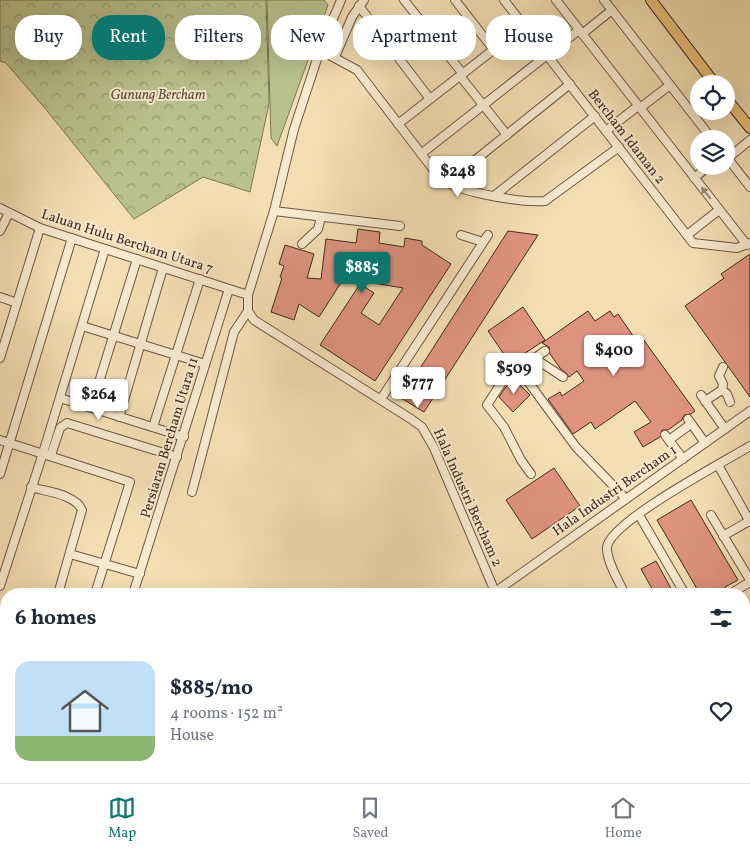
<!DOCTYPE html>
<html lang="en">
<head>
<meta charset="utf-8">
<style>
	body { margin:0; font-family:Vollkorn,serif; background:#f2f2f3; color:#1f2937; height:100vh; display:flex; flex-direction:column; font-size:19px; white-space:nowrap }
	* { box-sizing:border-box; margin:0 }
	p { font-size:16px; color:#747a83 }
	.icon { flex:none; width:28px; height:28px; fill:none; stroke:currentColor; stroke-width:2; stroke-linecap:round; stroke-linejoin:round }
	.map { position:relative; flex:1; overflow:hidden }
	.side { position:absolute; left:0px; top:588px; width:750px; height:196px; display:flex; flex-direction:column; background:#fff; border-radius:20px 20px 0 0; box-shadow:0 5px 20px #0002 }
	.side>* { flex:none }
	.hud { position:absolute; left:15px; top:15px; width:720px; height:45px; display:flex; gap:10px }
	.controls { position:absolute; left:690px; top:75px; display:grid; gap:10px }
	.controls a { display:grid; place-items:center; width:45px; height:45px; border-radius:50%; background:#fff; box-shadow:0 5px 20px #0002; font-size:25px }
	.price { position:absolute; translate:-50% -42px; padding:0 11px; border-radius:5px; background:#fff; color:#222; font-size:16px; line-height:32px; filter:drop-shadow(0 1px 2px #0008) }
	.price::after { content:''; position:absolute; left:50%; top:30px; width:15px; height:11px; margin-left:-8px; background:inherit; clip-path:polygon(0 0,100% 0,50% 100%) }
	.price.selected { background:#0f766e; color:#fff }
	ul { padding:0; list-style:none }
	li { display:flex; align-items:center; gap:15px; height:125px; padding:0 15px }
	li span { display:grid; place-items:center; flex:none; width:140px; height:100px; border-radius:15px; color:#555 }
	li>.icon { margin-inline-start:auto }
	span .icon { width:60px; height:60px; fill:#fffc; stroke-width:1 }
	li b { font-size:21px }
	h2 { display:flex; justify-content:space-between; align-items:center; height:60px; padding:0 15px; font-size:21px }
	.tag { padding:0 18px; border-radius:20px; background:#fff; box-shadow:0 5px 20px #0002; font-size:18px; line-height:45px }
	.tag.selected { background:#0f766e; color:#fff }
	.dock { display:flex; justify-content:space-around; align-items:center; height:70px; border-top:1px solid #e0e1e3; background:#fff; font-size:14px; color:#747a83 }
	.dock a { display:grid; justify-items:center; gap:2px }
	.dock .selected { color:#0f766e }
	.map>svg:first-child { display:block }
	.green { fill:#b9c28e; stroke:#7c7656 }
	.forest { fill:url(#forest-crowns); stroke:#7c7656 }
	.building { fill:#de937f; stroke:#40291e }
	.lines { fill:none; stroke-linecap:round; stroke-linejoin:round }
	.minor-casing { stroke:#6d5643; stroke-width:10 }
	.major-casing { stroke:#40291e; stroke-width:12 }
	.minor { stroke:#f7eace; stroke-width:8 }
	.major { stroke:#eabf7a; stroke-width:10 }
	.oneway { fill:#9c8a76 }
	.labels { text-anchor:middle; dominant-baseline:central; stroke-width:4; stroke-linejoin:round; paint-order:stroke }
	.park-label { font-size:14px; font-style:italic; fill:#5e4f3a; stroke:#f7eace }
	.street-label { font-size:14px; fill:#40291e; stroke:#f7eace }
</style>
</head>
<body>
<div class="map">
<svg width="750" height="783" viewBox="0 0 750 783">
	<defs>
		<pattern id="forest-crowns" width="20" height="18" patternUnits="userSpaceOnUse" patternTransform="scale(1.25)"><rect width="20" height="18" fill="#b9c28e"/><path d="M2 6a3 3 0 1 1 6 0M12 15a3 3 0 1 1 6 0" fill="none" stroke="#989e73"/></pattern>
	</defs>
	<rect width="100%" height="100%" fill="#f3deb3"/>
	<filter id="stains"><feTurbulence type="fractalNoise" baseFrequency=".004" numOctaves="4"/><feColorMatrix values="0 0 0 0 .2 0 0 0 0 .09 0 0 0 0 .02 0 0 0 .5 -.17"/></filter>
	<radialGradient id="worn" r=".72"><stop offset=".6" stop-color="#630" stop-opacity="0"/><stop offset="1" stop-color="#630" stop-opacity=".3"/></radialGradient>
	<!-- green -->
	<polygon class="green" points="267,0 324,0 328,5 277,146 271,138"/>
	<!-- forest -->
	<polygon class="forest" points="0,0 266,0 269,104 250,192 203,177 134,219 48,112 6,63 0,61"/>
	<!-- building -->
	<g class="building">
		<polygon points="358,229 380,232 379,243 404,247 405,238 422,241 422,245 451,264 375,381 320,345 360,284 374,293 361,313 379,325 403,288 344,278 319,317 299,304 294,320 271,312 282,278 280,277 284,266 279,264 285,245 314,254 307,278 321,279 326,239 356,243"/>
		<polygon points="508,231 538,235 424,412 401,398"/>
		<polygon points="750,254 750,397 685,306 724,278 721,274"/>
		<polygon points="523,307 545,340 510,363 488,331"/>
		<polygon points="588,311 595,321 610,311 614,317 618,314 638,343 643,339 695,411 691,414 684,415 682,420 668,430 662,430 660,437 643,447 634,432 651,422 635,401 595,429 591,422 573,434 548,399 560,392 562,396 584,381 577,371 569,377 566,373 560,368 550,354 549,347 542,343"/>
		<polygon points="514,379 530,395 513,412 499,397 505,388"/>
		<polygon points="554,468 580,506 532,539 506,500"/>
		<polygon points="691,500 738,580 725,587 726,590 723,594 700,594 657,520"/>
		<polygon points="656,561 674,594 655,594 641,569"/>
		<polygon points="750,726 750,760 747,756 744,755 744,729"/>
	</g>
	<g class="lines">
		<defs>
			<g id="minor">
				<polyline points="341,0 320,50 294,129 274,211 248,295 248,311 254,320 411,419 422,427 434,448 496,594"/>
				<polyline points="404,0 463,74"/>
				<polyline points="455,0 494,50"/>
				<polyline points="504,0 693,243 737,248 750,243"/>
				<polyline points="556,0 747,245"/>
				<polyline points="604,0 712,139"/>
				<polyline points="359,6 430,99"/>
				<polyline points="582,34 612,10"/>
				<path d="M 320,50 L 357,70 L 436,173 C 439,175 442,179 445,181 C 464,193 522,203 545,201 L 619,147"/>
				<polyline points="335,57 352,17 364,0"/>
				<polyline points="460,76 507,135"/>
				<polyline points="640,108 670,85"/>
				<polyline points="398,124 524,26"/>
				<polyline points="606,131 638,106"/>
				<polyline points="421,154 579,30"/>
				<polyline points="726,156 750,187"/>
				<polyline points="728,158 750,140"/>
				<polyline points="694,178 709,166"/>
				<polyline points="463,187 470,168 474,161 570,84"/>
				<polyline points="494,196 595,116"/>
				<polyline points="0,208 40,228 248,295"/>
				<polyline points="274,211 400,226"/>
				<polyline points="0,231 9,213"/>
				<polyline points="461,235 483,242"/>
				<polyline points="687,235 719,210"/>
				<polyline points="302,244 318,229 321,217"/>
				<polyline points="0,297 17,303"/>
				<polyline points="82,326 205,364"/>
				<polyline points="0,358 40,228"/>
				<polyline points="534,358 563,377"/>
				<polyline points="518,368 576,447 626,499"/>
				<polyline points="722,390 727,394 730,402"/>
				<polyline points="701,395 725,429"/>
				<polyline points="60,398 184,437"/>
				<polyline points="381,399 488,235"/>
				<polyline points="705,401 722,390 723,384 719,376 723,367"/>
				<polyline points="91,408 137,259"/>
				<polyline points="119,417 163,268"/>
				<polyline points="688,419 705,443"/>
				<polyline points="153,427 200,279"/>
				<polyline points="665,435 683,459"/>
				<polyline points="0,440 130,482 95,594"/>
				<polyline points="669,440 691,424"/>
				<polyline points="51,455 60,428 67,423 177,457"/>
				<polyline points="718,465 750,522"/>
				<polyline points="0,474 72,238"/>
				<polyline points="531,474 521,460 504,427 487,405 504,379 545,351"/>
				<path d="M 31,487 C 47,492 75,494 82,510 L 58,594"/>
				<polyline points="192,492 234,332 248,311"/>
				<polyline points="639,515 685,594"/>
				<polyline points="711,515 750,580"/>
				<polyline points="723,536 749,521"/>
				<polyline points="70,554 140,574"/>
				<polyline points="0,586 43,453 105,249"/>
				<polyline points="495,592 750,411"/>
				<polyline points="133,594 229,289"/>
				<path d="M 625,594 C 619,582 606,560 607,547 C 611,521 724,462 750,446"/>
				<polyline points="730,594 750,582"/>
				<polyline points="744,650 750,646"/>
				<polyline points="0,714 6,708"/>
				<polyline points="744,720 750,717"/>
				<polyline points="0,721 6,727"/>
				<polyline points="744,761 750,771"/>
				<polyline points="599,778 603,783"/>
				<polyline points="363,783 364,778"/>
			</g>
			<g id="major">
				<polyline points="651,0 715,84"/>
				<polyline points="726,98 750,128"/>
			</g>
		</defs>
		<!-- minor casing -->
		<use href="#minor" class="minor-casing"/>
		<!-- major casing -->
		<use href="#major" class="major-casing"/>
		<!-- minor -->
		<use href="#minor" class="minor"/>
		<!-- major -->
		<use href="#major" class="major"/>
	</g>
	<!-- one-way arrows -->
	<defs><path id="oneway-solid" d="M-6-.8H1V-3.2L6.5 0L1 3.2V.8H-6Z" transform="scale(1.25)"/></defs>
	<use class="oneway" href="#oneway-solid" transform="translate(706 193) rotate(-128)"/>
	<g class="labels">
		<!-- park labels -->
		<g class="park-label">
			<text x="158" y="95">Gunung Bercham</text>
		</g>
		<!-- street labels -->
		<g class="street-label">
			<text transform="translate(626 137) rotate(52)">Bercham Idaman 2</text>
			<text transform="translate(127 242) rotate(18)">Laluan Hulu Bercham Utara 7</text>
			<text transform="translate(170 438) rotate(-73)">Persiaran Bercham Utara 11</text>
			<text transform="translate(615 491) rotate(-35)">Hala Industri Bercham 1</text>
			<text transform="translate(467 498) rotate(66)">Hala Industri Bercham 2</text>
		</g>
	</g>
	<rect width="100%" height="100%" filter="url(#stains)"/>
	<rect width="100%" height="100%" fill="url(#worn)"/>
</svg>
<div class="controls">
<a><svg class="icon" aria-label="locate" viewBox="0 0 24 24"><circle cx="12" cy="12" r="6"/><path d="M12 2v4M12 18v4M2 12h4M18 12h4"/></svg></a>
<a><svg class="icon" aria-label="layers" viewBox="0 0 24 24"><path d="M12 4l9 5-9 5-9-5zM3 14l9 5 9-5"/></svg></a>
</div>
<b class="price" style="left:458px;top:198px">$248</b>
<b class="price selected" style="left:362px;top:294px">$885</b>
<b class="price" style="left:614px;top:377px">$400</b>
<b class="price" style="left:514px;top:395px">$509</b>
<b class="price" style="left:418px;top:409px">$777</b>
<b class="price" style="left:99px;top:421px">$264</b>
<div class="hud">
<a class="tag">Buy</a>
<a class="tag selected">Rent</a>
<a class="tag">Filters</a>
<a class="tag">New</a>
<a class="tag">Apartment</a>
<a class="tag">House</a>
</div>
<section class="side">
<h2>6 homes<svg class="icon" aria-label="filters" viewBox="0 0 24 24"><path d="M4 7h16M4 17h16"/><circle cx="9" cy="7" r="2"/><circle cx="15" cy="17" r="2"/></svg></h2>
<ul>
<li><span style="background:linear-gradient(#bfe0f5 75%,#8fb573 0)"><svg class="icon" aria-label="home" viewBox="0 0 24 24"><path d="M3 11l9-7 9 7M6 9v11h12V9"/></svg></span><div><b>$885/mo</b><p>4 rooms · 152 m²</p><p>House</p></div><svg class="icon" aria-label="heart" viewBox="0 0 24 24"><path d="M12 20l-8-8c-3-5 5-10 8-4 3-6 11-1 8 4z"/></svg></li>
</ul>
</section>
</div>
<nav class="dock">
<a class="selected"><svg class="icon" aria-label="map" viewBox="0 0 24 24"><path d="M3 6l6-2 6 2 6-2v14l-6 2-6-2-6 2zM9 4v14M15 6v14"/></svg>Map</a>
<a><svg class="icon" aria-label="saved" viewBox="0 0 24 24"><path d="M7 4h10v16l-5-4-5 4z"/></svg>Saved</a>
<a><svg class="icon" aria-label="home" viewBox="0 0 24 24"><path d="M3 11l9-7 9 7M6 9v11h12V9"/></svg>Home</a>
</nav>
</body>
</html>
